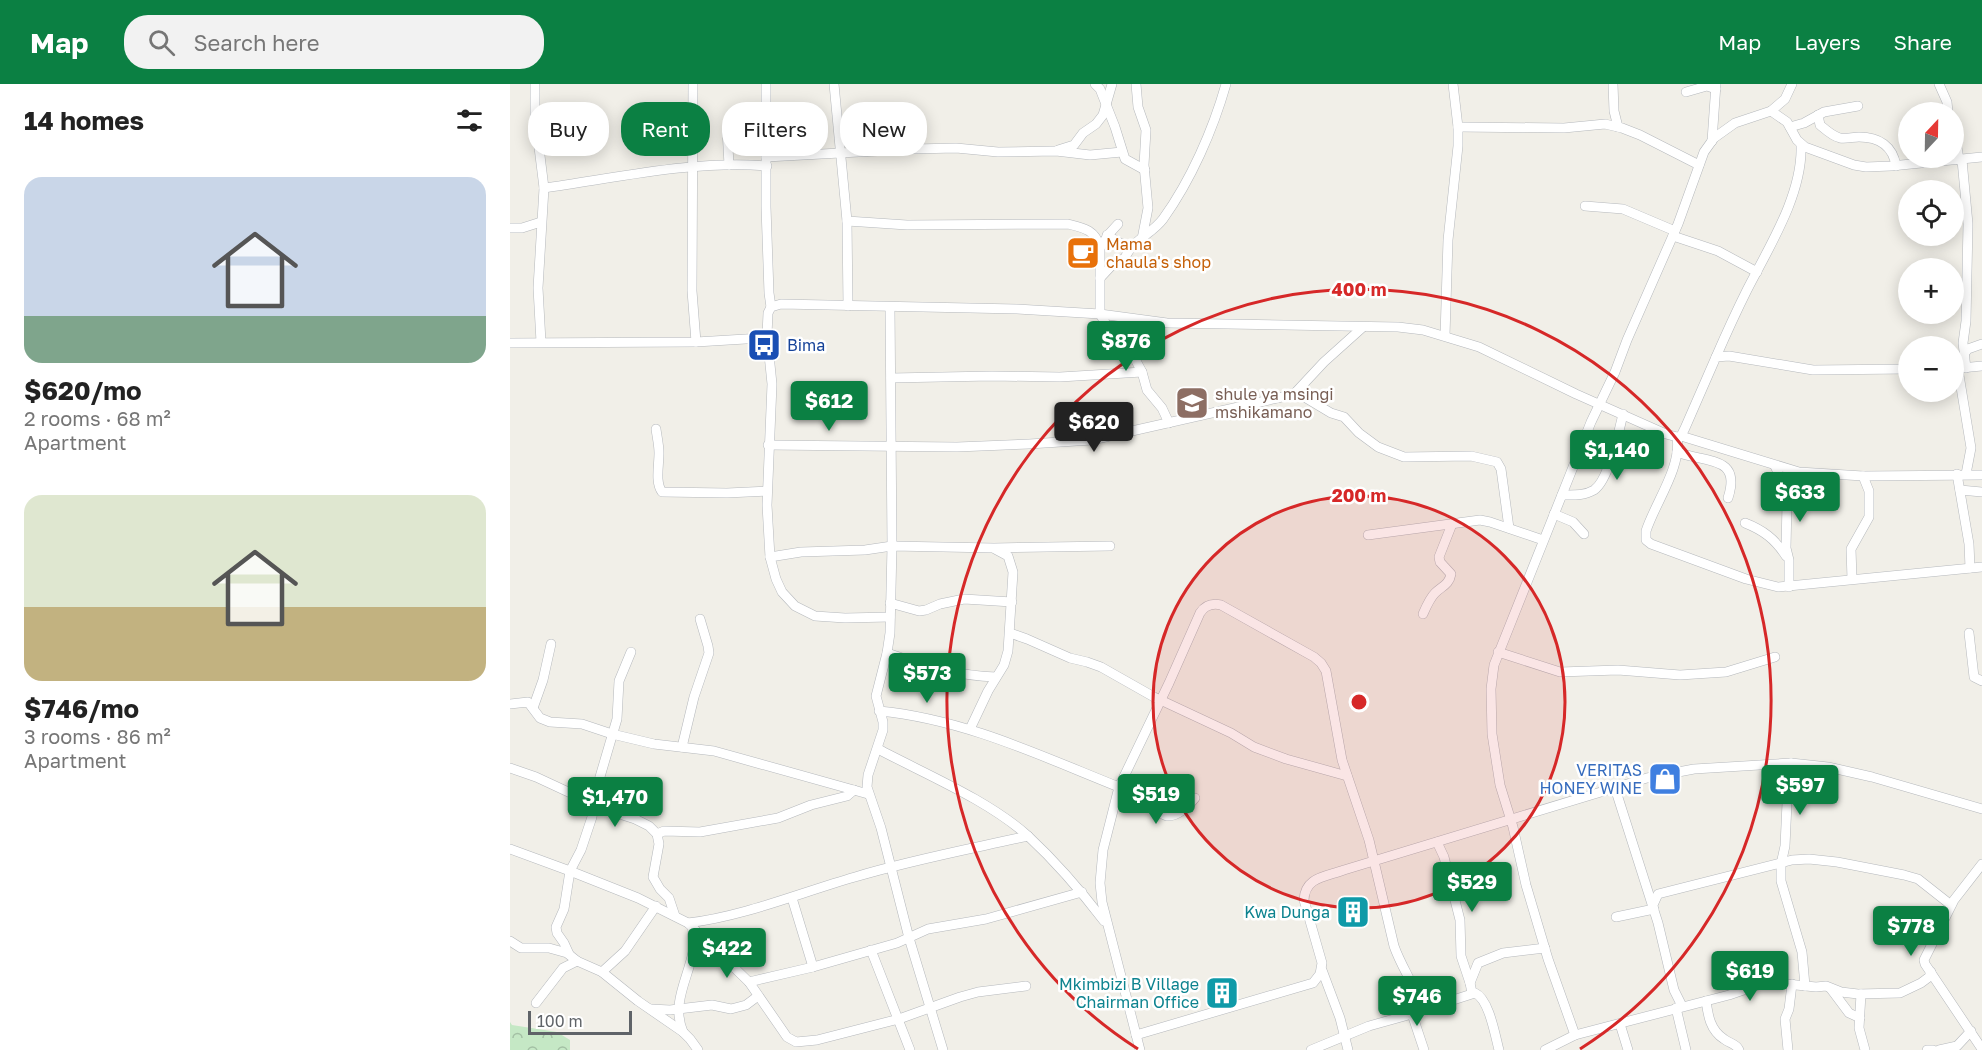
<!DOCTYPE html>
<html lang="en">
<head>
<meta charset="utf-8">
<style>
	body { margin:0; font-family:"Golos Text",sans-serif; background:#f2f2f2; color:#222; height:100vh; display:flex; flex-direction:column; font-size:22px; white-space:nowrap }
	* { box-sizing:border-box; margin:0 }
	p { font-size:20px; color:#767676 }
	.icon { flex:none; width:33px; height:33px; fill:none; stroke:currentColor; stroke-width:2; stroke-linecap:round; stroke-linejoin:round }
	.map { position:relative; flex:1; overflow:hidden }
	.side { display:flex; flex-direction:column; background:#fff; width:510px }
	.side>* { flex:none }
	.banner { position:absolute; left:18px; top:18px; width:570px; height:54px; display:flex; gap:12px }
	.needle { width:39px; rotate:22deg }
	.controls { position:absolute; left:1388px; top:18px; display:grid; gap:12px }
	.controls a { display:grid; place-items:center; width:66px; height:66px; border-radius:50%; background:#fff; box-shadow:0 3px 15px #0003; font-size:30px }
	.scale { position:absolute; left:18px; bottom:15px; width:104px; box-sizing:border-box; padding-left:6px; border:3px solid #5f6368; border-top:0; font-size:16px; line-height:21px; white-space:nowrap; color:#5f6368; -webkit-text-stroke:4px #fff; paint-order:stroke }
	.price { position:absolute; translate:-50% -51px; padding:0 14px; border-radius:6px; background:#0b8043; color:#fff; font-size:20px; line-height:39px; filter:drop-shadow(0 2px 3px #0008) }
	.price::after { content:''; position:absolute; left:50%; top:36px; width:18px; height:14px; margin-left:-9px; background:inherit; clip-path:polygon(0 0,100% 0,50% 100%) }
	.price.current { background:#222; color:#fff }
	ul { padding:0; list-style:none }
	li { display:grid; align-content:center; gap:12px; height:318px; padding:0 24px }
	li span { display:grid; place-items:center; height:186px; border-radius:18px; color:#555 }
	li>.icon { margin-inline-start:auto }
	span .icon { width:108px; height:108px; fill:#fffc; stroke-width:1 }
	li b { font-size:26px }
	h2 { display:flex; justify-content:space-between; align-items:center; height:72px; padding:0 24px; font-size:26px }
	.pill { padding:0 21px; border-radius:24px; background:#fff; box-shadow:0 3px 15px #0003; font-size:21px; line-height:54px }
	.pill.current { background:#0b8043; color:#fff }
	header { display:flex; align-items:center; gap:36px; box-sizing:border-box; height:84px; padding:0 30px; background:#0b8043; color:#fff }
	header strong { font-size:28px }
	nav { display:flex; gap:33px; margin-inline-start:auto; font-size:21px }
	.search { width:420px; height:54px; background:#f2f2f2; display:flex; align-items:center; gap:15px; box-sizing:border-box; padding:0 21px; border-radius:24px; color:#767676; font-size:22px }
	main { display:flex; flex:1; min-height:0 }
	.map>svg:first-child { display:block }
	.forest { fill:url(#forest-crowns) }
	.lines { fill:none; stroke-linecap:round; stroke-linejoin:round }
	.minor-casing { stroke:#b5b8bc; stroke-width:10 }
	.minor { stroke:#fff; stroke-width:9 }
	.ring { fill:none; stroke:#d62828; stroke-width:3 }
	.labels { text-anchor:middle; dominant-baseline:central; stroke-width:5; stroke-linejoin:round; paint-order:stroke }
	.food-label { font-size:16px; fill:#c56008; stroke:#fff; text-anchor:start }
	.transit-label { font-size:16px; fill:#164399; stroke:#fff; text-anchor:start }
	.education-label { font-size:16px; fill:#785e54; stroke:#fff; text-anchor:start }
	.shop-label { font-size:16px; fill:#366cbe; stroke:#fff; text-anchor:end }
	.culture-label { font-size:16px; fill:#0d838f; stroke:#fff; text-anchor:end }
	.centre { fill:#d62828; stroke:#fff; stroke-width:3 }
	.ring-label { font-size:18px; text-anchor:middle; font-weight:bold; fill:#d62828; stroke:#fff; stroke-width:5; stroke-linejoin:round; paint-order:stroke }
</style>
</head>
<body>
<header>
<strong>Map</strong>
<div class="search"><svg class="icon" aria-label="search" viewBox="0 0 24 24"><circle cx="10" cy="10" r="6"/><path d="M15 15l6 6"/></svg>Search here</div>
<nav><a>Map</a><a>Layers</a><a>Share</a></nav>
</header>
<main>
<section class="side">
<h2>14 homes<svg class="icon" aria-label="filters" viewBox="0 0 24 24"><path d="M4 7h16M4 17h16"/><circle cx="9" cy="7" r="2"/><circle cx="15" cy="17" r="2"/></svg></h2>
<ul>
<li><span style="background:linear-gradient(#c9d6e8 75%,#7fa58c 0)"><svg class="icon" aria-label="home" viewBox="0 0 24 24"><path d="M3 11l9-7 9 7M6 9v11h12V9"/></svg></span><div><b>$620/mo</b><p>2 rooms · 68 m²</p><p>Apartment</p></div></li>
<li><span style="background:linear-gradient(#dfe7d0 60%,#c2b280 0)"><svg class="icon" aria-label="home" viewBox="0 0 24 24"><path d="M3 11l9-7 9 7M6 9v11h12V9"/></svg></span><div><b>$746/mo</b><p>3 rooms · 86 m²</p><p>Apartment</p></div></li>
</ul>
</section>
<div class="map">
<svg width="1472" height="966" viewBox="0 0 1472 966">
	<defs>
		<pattern id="forest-crowns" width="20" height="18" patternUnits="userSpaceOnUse" patternTransform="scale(1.5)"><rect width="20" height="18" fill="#c5e8c5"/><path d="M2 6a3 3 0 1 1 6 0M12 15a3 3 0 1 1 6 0" fill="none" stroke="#a3c0a4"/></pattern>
	</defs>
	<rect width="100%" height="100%" fill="#f1efe8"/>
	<!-- forest -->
	<polygon class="forest" points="0,938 2,941 47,948 60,956 60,966 0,966"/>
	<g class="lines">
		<defs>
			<g id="minor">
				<polyline points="25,0 25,31 34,104 28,204 31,258"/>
				<polyline points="183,0 182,207 186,258"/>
				<polyline points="256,0 256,123 259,209 261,223"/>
				<polyline points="324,0 337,137 338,222"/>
				<polyline points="585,0 590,5 605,43 615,75 635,86"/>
				<polyline points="626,0 628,23 636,46 634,81 638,124 632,155"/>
				<polyline points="1103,0 1104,27 1108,43"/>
				<polyline points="1429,0 1437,18 1438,28"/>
				<polyline points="1176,8 1197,2 1206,5"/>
				<polyline points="1261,27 1277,38 1287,56 1295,63 1344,81 1356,83 1381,82 1472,73"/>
				<path d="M 1308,31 L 1310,41 C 1316,46 1322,52 1330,54 C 1336,55 1343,53 1349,53 C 1369,53 1383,62 1386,82"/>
				<polyline points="948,43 1054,44 1095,40 1112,44 1130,51 1189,81"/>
				<polyline points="1280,43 1294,39 1314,28 1348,22"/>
				<polyline points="217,45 219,81"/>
				<polyline points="1443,50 1447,63 1449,76"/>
				<polyline points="1202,57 1206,0"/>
				<polyline points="548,66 564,61 573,49 586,40 593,31 602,0"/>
				<polyline points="256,73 404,65 446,64 488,68 546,67 580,71 612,68"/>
				<polyline points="1452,76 1458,140 1456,237 1453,259 1456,284"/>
				<path d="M 34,104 C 106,94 183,76 257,82"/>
				<polyline points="1075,122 1113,125 1165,147"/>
				<path d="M 337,137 L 397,141 L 558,140 C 574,144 585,146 590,163 L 590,230 L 597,242 L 625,275 L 632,288 L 637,306 L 652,324 L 659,339"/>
				<polyline points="0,144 12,144 31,138"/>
				<polyline points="597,151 610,159 621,162"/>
				<polyline points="1163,152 1208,167 1247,188"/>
				<polyline points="590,164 598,151 608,140"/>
				<path d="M 590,194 L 604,179 L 615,174 C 622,156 642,150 653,135 C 681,96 703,46 716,0"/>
				<polyline points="380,224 382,462 380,549 377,569 366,612 373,638 373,646 358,691 357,703 371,744 399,854 433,966"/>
				<polyline points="257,251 262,300 257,421 260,473 266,495 272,508 285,522 305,532 335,534 380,533"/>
				<polyline points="935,252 938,156 948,62 948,43 943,0"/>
				<polyline points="0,259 186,258 252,254 257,251 258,229 261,223 271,220 507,225 590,230 657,239 888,243 913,246 969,263 1066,310 1156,350 1167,353 1171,352 1175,344 1206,273 1219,272 1303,286 1398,285"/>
				<polyline points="1454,270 1458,265 1472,260"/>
				<path d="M 1206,273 C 1216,250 1226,228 1237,206 C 1259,163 1293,110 1291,61"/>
				<polyline points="1451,284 1472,282"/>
				<polyline points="1448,285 1461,364 1456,390"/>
				<polyline points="381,294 482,292 550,293 632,288"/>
				<polyline points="786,308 821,329 834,333 849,349 868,363 894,373 961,372 987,378 991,385 999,444"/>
				<path d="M 146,345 C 147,353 149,361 149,369 C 149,382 145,398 152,408 L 217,409 L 257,407"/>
				<polyline points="1171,352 1289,388 1353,392 1472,391"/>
				<path d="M 1167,353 C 1172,383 1145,419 1136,447 L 1136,456 L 1141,460 L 1236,495 L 1268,503 L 1472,483"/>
				<polyline points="258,361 447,363 519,360 582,356 781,311 786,308 814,278 853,243"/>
				<path d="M 1167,368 C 1195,379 1232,371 1218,414"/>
				<polyline points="1265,382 1274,402 1277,419 1276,464 1279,476 1279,503"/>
				<polyline points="1447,390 1459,460 1460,484"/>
				<polyline points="1450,406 1472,408"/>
				<path d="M 1052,411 C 1063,411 1074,412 1084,406 C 1099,396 1109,347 1113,330"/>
				<polyline points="1044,430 1063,438 1074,450"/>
				<path d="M 1235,439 C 1253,446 1265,455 1276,472"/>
				<polyline points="858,451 970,436 980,438 1033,456"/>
				<polyline points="260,473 291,468 355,466 382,462 484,464 600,462"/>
				<polyline points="1342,495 1341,465 1359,433 1359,407 1353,392"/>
				<polyline points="380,519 409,527 416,526 430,520 454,515 502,518"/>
				<path d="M 913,530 C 916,523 920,514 925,509 C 932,502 939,501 941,490 L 930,478 L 929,473 L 942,440"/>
				<polyline points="500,549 517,555 560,574 577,578 591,583 644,613 721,649 744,663 776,675 837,692"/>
				<polyline points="1459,549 1464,593 1472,597"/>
				<polyline points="988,568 1050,588 1108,586 1170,591 1216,588 1265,573"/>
				<path d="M 377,569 C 412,581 448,592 486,593"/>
				<polyline points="0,620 18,618 30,634 40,638 72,640 102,650 144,660 204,667 358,710"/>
				<polyline points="23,624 33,596 41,560"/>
				<path d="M 369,627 C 454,635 531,672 609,703"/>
				<polyline points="460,645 478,607 494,581 498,567 503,488 498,472 485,465"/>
				<polyline points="172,663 184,613 199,569 198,562 190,535"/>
				<path d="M 368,665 C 415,690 478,716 518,752 C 546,778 571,807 594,837"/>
				<polyline points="1281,679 1277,719 1275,762 1271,780 1271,797 1292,868 1295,902"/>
				<polyline points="0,684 26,693 97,726 125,735 139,742 147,750 149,760 143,793 150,805 159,814 165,832"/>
				<path d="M 614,693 C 623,701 646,730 657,732 C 667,733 680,721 685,714"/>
				<polyline points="1105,704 1148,839 1164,906 1172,922"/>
				<polyline points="147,750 154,747 190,748 268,734 301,721 337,712 344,706"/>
				<polyline points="927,758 934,773 950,836 951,872 960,899 962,909"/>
				<polyline points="0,765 60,787 128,814 178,839 239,898 277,953 286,958 307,956 389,935 450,913 468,908 516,902"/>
				<polyline points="1472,780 1444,816 1414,876 1415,880 1472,965"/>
				<polyline points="282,814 303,883"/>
				<polyline points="1143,821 1148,810 1282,776 1299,775 1327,778 1394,791 1408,795 1441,821"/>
				<polyline points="1106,833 1144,825"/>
				<path d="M 178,839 C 235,832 289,809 345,793 C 401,776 460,765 518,752"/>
				<polyline points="0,857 11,864 39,864 57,869 67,877 92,888 128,917 173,948 180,955 188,966"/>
				<polyline points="361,866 400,966"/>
				<polyline points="59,870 54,859 47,849 46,843 54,825 60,787 71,766 82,733 87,703 107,635 109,597 121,568"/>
				<polyline points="812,886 830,934 838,966"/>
				<polyline points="92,888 115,867 146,822"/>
				<polyline points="239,898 303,883 387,859 418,845 476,835 572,808"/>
				<polyline points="960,899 968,879 993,869 1035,864"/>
				<polyline points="1321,905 1339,929 1350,934"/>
				<polyline points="1351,910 1349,944 1355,966"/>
				<path d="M 1196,917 C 1198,931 1200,946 1214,955 C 1220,960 1226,959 1229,966"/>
				<polyline points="26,919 53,884 67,877"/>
				<polyline points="1166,924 1176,966"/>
				<polyline points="141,925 160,926 202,921 221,925 236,921 248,912"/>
				<polyline points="902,930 914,966"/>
				<polyline points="1110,940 1118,966"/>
				<path d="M 173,948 C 161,920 178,894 183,868 C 184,860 182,852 183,844"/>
				<path d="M 626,951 L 803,899 L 810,890 L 812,879 L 794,816 C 795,793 815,793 834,786 L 1137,694 L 1184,685 L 1281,679 L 1318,683 L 1362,693 L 1472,725"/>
				<polyline points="1065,951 1038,875 1016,801 1003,743 990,701 982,650 981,605 984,581 1081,338 1105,288 1117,256 1168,140 1194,68 1204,54 1225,39 1261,27 1275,15 1282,0"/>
				<path d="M 630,966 L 592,818 L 590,799 L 593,766 L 609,703 L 659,599 L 690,529 C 695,521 702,519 711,521 L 804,573 L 811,579 L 816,587 L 832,676 L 859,756 L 884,862 C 892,885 906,902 912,926"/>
				<path d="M 801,966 L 859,942 L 902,930 L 912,926 L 965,909 C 979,915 985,951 989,966"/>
				<polyline points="1035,966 1065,951 1219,911 1257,898 1306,903 1316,902 1331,908 1348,910 1390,909 1411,899 1419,893 1421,888"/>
				<polyline points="1278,966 1275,935 1279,925 1282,900"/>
				<polyline points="1417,966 1423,966"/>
				<polyline points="1429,966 1447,962 1461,947"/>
			</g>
		</defs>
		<!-- minor casing -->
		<use href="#minor" class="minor-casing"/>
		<!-- minor -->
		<use href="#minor" class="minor"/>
	</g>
	<!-- distance rings -->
	<circle cx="849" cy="618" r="206" fill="#d62828" fill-opacity=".12"/>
	<g class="ring">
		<circle cx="849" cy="618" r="206"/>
		<path d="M628 965A412 412 0 1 1 1070 965"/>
	</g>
	<!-- icons -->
	<defs>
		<symbol id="cafe-square" viewBox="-11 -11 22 22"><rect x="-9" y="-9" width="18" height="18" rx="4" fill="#e8710a" stroke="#fff"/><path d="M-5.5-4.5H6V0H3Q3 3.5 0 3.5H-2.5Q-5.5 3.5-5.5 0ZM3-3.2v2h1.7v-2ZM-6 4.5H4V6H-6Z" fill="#fff"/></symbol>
		<symbol id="bus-square" viewBox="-11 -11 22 22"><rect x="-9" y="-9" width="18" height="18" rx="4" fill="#1a4fb4" stroke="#fff"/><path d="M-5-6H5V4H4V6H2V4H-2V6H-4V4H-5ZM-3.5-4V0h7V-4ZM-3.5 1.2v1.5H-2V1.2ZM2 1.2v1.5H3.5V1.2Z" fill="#fff"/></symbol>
		<symbol id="school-square" viewBox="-11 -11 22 22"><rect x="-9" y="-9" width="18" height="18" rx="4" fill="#8d6e63" stroke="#fff"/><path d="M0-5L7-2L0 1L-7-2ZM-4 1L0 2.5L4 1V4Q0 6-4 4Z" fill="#fff"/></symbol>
		<symbol id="shop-square" viewBox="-11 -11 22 22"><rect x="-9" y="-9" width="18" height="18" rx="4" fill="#3f7fe0" stroke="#fff"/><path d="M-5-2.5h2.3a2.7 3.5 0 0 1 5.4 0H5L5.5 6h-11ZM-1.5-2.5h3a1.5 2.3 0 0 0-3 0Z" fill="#fff"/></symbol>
		<symbol id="building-square" viewBox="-11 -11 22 22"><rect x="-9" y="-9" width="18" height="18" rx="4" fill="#0f9aa8" stroke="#fff"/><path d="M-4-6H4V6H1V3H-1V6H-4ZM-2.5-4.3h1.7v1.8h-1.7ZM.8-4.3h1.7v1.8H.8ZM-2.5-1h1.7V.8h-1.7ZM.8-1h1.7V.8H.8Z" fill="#fff"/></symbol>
	</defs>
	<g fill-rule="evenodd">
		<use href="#cafe-square" x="554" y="150" width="38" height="38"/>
		<use href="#bus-square" x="235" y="242" width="38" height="38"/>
		<use href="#school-square" x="663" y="300" width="38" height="38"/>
		<use href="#shop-square" x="1136" y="676" width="38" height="38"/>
		<use href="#building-square" x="824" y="809" width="38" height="38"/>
		<use href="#building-square" x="693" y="890" width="38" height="38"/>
	</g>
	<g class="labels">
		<!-- food labels -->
		<g class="food-label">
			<text x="596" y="160">Mama<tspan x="596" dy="18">chaula's shop</tspan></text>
		</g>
		<!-- transit labels -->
		<g class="transit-label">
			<text x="277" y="261">Bima</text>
		</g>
		<!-- education labels -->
		<g class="education-label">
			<text x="705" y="310">shule ya msingi<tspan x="705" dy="18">mshikamano</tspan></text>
		</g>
		<!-- shop labels -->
		<g class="shop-label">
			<text x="1132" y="686">VERITAS<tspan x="1132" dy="18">HONEY WINE</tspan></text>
		</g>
		<!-- culture labels -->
		<g class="culture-label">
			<text x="820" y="828">Kwa Dunga</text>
			<text x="689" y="900">Mkimbizi B Village<tspan x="689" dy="18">Chairman Office</tspan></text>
		</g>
	</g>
	<circle cx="849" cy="618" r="9" class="centre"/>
	<g class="ring-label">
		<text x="849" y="212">400 m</text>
		<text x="849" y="418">200 m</text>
	</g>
</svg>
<div class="controls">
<a><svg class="needle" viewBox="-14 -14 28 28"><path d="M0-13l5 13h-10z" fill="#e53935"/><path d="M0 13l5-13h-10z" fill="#767676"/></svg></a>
<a><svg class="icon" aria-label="locate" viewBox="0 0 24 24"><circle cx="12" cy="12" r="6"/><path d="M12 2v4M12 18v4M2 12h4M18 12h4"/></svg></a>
<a>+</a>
<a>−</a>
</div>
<div class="scale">100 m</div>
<b class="price" style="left:616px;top:288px">$876</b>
<b class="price" style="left:319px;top:348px">$612</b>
<b class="price current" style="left:584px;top:369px">$620</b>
<b class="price" style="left:1107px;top:397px">$1,140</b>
<b class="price" style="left:1290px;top:439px">$633</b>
<b class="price" style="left:417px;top:620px">$573</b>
<b class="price" style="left:1290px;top:732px">$597</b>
<b class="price" style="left:646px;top:741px">$519</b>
<b class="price" style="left:105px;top:744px">$1,470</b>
<b class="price" style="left:962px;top:829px">$529</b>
<b class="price" style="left:1401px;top:873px">$778</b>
<b class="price" style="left:217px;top:895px">$422</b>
<b class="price" style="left:1240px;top:918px">$619</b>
<b class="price" style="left:907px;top:943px">$746</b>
<div class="banner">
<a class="pill">Buy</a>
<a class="pill current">Rent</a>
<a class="pill">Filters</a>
<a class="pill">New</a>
</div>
</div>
</main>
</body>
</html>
